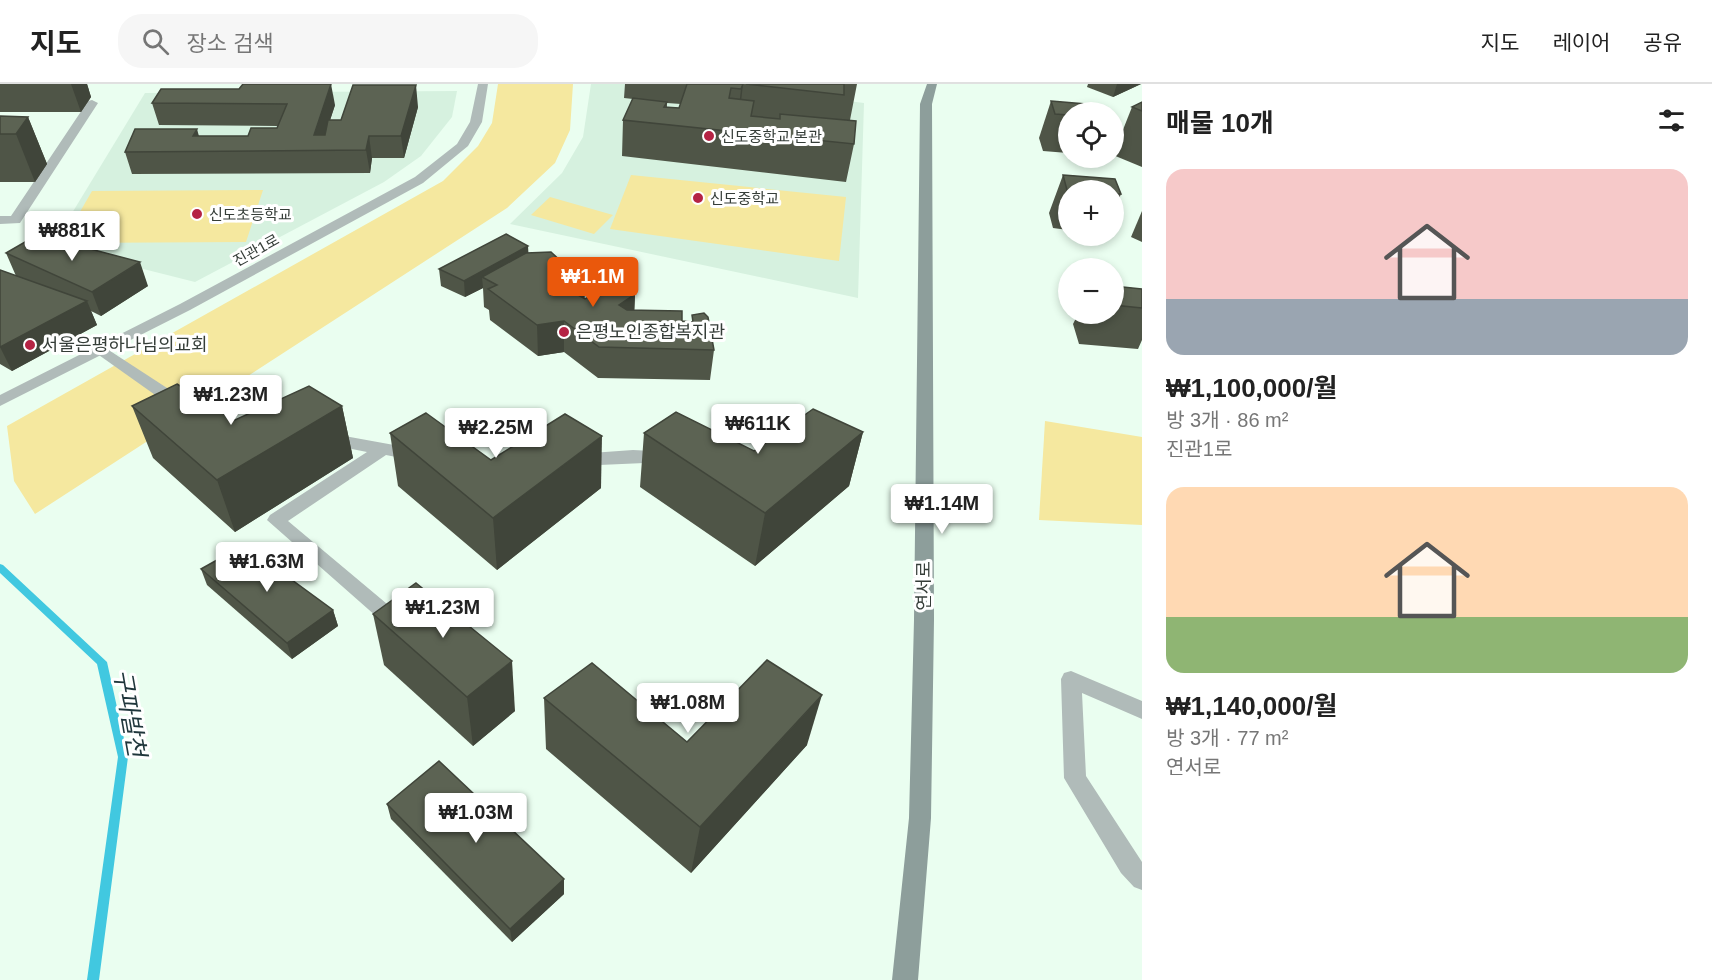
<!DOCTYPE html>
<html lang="ko">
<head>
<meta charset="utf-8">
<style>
	body { margin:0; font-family:Arial,"Noto Sans KR",sans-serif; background:#f6f6f6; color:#222; height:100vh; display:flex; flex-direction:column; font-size:22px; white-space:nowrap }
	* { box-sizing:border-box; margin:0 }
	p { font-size:20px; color:#767676 }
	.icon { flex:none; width:33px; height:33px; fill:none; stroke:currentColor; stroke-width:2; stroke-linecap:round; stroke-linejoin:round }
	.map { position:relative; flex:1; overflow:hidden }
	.details { display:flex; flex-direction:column; background:#fff; width:570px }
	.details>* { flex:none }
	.tools { position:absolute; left:1058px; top:18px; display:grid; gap:12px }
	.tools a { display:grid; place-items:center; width:66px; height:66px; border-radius:50%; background:#fff; box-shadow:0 3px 9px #0003; font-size:30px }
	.price { position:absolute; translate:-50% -51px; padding:0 14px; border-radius:6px; background:#fff; color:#222; font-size:20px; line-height:39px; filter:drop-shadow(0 2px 3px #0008) }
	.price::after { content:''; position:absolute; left:50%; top:36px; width:18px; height:14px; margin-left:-9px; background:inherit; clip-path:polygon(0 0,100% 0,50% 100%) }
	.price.active { background:#ea580c; color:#fff }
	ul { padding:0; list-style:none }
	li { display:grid; align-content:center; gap:12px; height:318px; padding:0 24px }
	li span { display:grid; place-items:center; height:186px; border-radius:18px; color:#555 }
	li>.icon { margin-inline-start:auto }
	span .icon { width:108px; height:108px; fill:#fffc; stroke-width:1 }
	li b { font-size:26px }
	h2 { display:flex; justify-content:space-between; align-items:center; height:72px; padding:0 24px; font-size:26px }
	header { display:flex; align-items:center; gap:36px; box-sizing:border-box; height:84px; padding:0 30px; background:#fff; border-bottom:2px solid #e0e0e0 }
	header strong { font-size:28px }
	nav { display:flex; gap:33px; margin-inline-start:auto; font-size:21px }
	.search { width:420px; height:54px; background:#f6f6f6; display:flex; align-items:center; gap:15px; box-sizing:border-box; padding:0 21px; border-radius:24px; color:#767676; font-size:22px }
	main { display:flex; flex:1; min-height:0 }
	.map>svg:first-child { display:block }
	.built { fill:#d6f1df }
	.green { fill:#f5e89f }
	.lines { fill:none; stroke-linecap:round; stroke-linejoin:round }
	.stream { fill:#41c8e0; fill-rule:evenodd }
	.lane { fill:#b0bbb9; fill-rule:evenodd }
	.street { fill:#b0bbb9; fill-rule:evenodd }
	.secondary { fill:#8d9e9b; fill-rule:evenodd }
	.wall { fill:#4f5547; fill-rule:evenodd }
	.shaded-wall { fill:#40453a }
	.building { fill:#5c6353; stroke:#40453a; stroke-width:1.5 }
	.poi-dot { fill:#b52344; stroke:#fff; stroke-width:2 }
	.labels { text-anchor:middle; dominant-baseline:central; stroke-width:6; stroke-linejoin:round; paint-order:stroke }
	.far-poi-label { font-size:15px; fill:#353d38; stroke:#fff; text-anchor:start }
	.far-street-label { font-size:15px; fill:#353d38; stroke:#fff }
	.poi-label { font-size:18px; fill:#353d38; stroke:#fff; text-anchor:start }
	.street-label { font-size:18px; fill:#353d38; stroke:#fff }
	.near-water-label { font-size:24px; font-style:italic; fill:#1f363b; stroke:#fff }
</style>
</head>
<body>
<header>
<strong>지도</strong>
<div class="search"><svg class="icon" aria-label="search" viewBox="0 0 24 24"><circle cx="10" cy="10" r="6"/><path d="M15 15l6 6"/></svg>장소 검색</div>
<nav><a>지도</a><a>레이어</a><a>공유</a></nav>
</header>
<main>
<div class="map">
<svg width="1142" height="896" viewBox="0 0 1142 896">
	<rect width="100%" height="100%" fill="#eafef0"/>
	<!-- built -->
	<g class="built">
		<polygon points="591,0 754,0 754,5 864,19 858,214 510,140 562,89 583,53"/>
		<polygon points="457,7 452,33 421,72 384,98 195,198 52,162 145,9"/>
	</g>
	<!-- green -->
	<g class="green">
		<polygon points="498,0 573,0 570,46 555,79 507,124 35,430 14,397 7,342 443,97 478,62 492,39"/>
		<polygon points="631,91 846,113 839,177 610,145"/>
		<polygon points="263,106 246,158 62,159 92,107"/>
		<polygon points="550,113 613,131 594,150 531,131"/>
		<polygon points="1045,337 1142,353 1142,441 1039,436"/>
	</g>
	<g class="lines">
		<!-- stream -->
		<polygon class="stream" points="0,480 3,481 107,578 128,673 99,896 87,896 118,673 97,580 0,489"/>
		<!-- lane -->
		<g class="lane">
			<polygon points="92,16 98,19 20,139 0,140 0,132 11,132 88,17"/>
			<polygon points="101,261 187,317 189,321 187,325 175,325 96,269 93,266 96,263"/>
			<polygon points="328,349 416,365 422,367 424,371 422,375 416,377 386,371 288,437 399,530 402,535 399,540 392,543 385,540 267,436 270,431 367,368 322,359 320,355 322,351"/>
			<polygon points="633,366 673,368 675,372 673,376 667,378 577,382 571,380 569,376 571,372 577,370"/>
			<polygon points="1071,587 1142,617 1142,635 1082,609 1086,692 1142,778 1142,806 1134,803 1121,789 1064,694 1061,595 1064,589"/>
		</g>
		<!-- street -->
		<polygon class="street" points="478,0 488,0 482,38 468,62 423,99 190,226 0,322 0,311 180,220 415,93 457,60 470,38"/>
		<!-- secondary -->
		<polygon class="secondary" points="927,0 937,0 932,20 934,536 931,734 918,896 892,896 909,734 914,536 920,20"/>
	</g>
	<!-- wall -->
	<g class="wall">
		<polygon points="0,0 87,0 91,13 81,28 0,28"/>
		<path d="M 625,0 L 857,0 L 850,36 L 840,36 L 854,60 L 846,98 L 622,72 L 623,36 L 633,15 L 624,14 ZM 667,19 L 681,20 L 679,24 L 667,23 Z"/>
		<polygon points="1088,0 1141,0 1113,13 1087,3"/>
		<polygon points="161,5 335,21 330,36 341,36 418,23 404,74 372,74 370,89 132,90 125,68 199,52 248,52 277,44 278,42 159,41 152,19"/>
		<polygon points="1051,17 1068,28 1068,69 1043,67 1039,54"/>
		<polygon points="1142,18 1142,83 1113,71 1132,23"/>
		<polygon points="0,32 28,33 47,80 35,98 0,98"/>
		<polygon points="1063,91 1115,95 1121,110 1113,129 1113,106 1068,106 1068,146 1053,144 1049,129"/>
		<polygon points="1142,127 1142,158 1131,153"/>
		<polygon points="528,162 528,169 565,181 565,189 585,215 635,210 634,226 682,237 692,238 692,231 714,266 710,296 598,294 564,268 538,272 490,236 489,226 484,223 483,204 465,213 441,202 439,185"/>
		<polygon points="6,169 148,202 101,232 91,227 97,241 12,287 0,280 0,186 16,192"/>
		<polygon points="1113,202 1142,205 1142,256 1138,265 1079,260 1073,240 1078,230 1113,230"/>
		<polygon points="132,322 235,336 342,322 353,374 235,448 153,374"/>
		<polygon points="863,348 849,402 755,482 640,403 644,349 754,367"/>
		<polygon points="390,349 491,376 601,404 497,486 398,402"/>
		<polygon points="201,485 333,526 338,542 292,575 207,501"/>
		<polygon points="373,530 515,627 473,662 384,581"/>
		<polygon points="544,614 687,658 807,661 691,789 546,665"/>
		<polygon points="387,720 564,795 564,810 512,858 391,735"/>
	</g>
	<!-- shaded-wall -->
	<g class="shaded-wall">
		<polygon points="71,0 87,0 91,13 81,28"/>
		<polygon points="331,0 335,21 320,67 314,51"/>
		<polygon points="743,0 739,36 737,41 741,5"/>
		<polygon points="1117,0 1141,0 1113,13"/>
		<polygon points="416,1 418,23 404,74 401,52"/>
		<polygon points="28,33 47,80 35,98 16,50"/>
		<polygon points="197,45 203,67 193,52"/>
		<polygon points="369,52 372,74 370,89 366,66"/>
		<polygon points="528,162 529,178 482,193 483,204 465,213 464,197"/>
		<polygon points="140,178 148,202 101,232 92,208"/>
		<polygon points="585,204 584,234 576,210"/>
		<polygon points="635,210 634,240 619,221"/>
		<polygon points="87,217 97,241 12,287 0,263"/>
		<polygon points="564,237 564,268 538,272 537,241"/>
		<polygon points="342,322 353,374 235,448 217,396"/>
		<polygon points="863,348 849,402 755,482 765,429"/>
		<polygon points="602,352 601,404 497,486 493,434"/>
		<polygon points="333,526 338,542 292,575 287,559"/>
		<polygon points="512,577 515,627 473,662 467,613"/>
		<polygon points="822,611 807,661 691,789 700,743"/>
		<polygon points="564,795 564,810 512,858 510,845"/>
	</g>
	<!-- building -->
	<g class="building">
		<polygon points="243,0 331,0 314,51 325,51 328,36 341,36 353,1 416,1 401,52 369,52 366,66 125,68 135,45 197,45 193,52 248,52 251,44 277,44 287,20 152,19 161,5 239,5"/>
		<polygon points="687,0 743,0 741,5 731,4 729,14 754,17 751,32 780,35 780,30 856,37 854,60 623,36 633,14 667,18 664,23 679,24"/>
		<polygon points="746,0 844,0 844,11"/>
		<polygon points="1051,17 1098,21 1101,28 1068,28 1068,31 1055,30"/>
		<polygon points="1142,18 1142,27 1132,23"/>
		<polygon points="0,32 28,33 16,50 0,50"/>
		<polygon points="1063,91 1115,95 1121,110 1113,110 1113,106 1067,106"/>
		<polygon points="506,150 528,162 464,197 439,185"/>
		<polygon points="37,151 140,178 92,208 6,169"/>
		<polygon points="551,168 565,181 564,188 585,204 576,210 585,215 617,198 635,210 619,221 627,226 682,227 682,237 693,238 692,231 704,229 708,233 714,266 599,263 564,237 537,241 488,205 497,201 482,193 526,169"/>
		<polygon points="0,186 87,217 0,263"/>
		<polygon points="1113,202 1142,205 1142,224 1113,221"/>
		<polygon points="177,300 235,336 309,302 342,322 217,396 132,322"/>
		<polygon points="813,325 863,348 765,429 644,349 676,328 754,367"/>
		<polygon points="426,329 491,376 565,330 602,352 493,434 390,349"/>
		<polygon points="244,461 333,526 287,559 201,485"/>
		<polygon points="416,499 512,577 467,613 373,530"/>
		<polygon points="767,576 822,611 700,743 544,614 592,579 687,658"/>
		<polygon points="439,677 564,795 510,845 387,720"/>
	</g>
	<!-- markers -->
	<g class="poi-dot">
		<circle cx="709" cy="52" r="6"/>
		<circle cx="698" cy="114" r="6"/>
		<circle cx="197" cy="130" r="6"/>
		<circle cx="564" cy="248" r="6"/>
		<circle cx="30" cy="261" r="6"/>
	</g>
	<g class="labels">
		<!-- far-poi labels -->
		<g class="far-poi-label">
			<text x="721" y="52">신도중학교 본관</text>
			<text x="710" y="114">신도중학교</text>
			<text x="209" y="130">신도초등학교</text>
		</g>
		<!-- far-street labels -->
		<g class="far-street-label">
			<text transform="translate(256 166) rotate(-29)">진관1로</text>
		</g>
		<!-- poi labels -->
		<g class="poi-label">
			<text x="576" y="248">은평노인종합복지관</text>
			<text x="42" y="261">서울은평하나님의교회</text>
		</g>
		<!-- street labels -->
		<g class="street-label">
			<text transform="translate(924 502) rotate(-90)">연서로</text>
		</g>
		<!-- near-water labels -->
		<g class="near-water-label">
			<text transform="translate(130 629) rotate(80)">구파발천</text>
		</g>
	</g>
</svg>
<div class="tools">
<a><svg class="icon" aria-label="locate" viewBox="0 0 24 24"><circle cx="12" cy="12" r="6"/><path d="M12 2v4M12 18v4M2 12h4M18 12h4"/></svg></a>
<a>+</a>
<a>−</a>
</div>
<b class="price" style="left:72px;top:178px">₩881K</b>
<b class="price active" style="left:593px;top:224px">₩1.1M</b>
<b class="price" style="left:231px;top:342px">₩1.23M</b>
<b class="price" style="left:758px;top:371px">₩611K</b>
<b class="price" style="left:496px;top:375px">₩2.25M</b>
<b class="price" style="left:942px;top:451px">₩1.14M</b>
<b class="price" style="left:267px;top:509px">₩1.63M</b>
<b class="price" style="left:443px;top:555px">₩1.23M</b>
<b class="price" style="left:688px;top:650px">₩1.08M</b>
<b class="price" style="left:476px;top:760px">₩1.03M</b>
</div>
<section class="details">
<h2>매물 10개<svg class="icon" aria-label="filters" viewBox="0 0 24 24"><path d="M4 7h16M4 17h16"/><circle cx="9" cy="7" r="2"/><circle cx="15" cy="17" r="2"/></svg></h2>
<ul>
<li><span style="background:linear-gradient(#f6c9c9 70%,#9aa5b1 0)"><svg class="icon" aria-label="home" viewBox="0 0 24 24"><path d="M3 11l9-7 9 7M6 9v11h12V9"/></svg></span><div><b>₩1,100,000/월</b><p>방 3개 · 86 m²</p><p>진관1로</p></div></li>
<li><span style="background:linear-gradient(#ffd9b3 70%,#8fb573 0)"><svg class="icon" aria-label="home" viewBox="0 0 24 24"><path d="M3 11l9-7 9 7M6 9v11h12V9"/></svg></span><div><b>₩1,140,000/월</b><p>방 3개 · 77 m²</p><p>연서로</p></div></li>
</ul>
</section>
</main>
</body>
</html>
